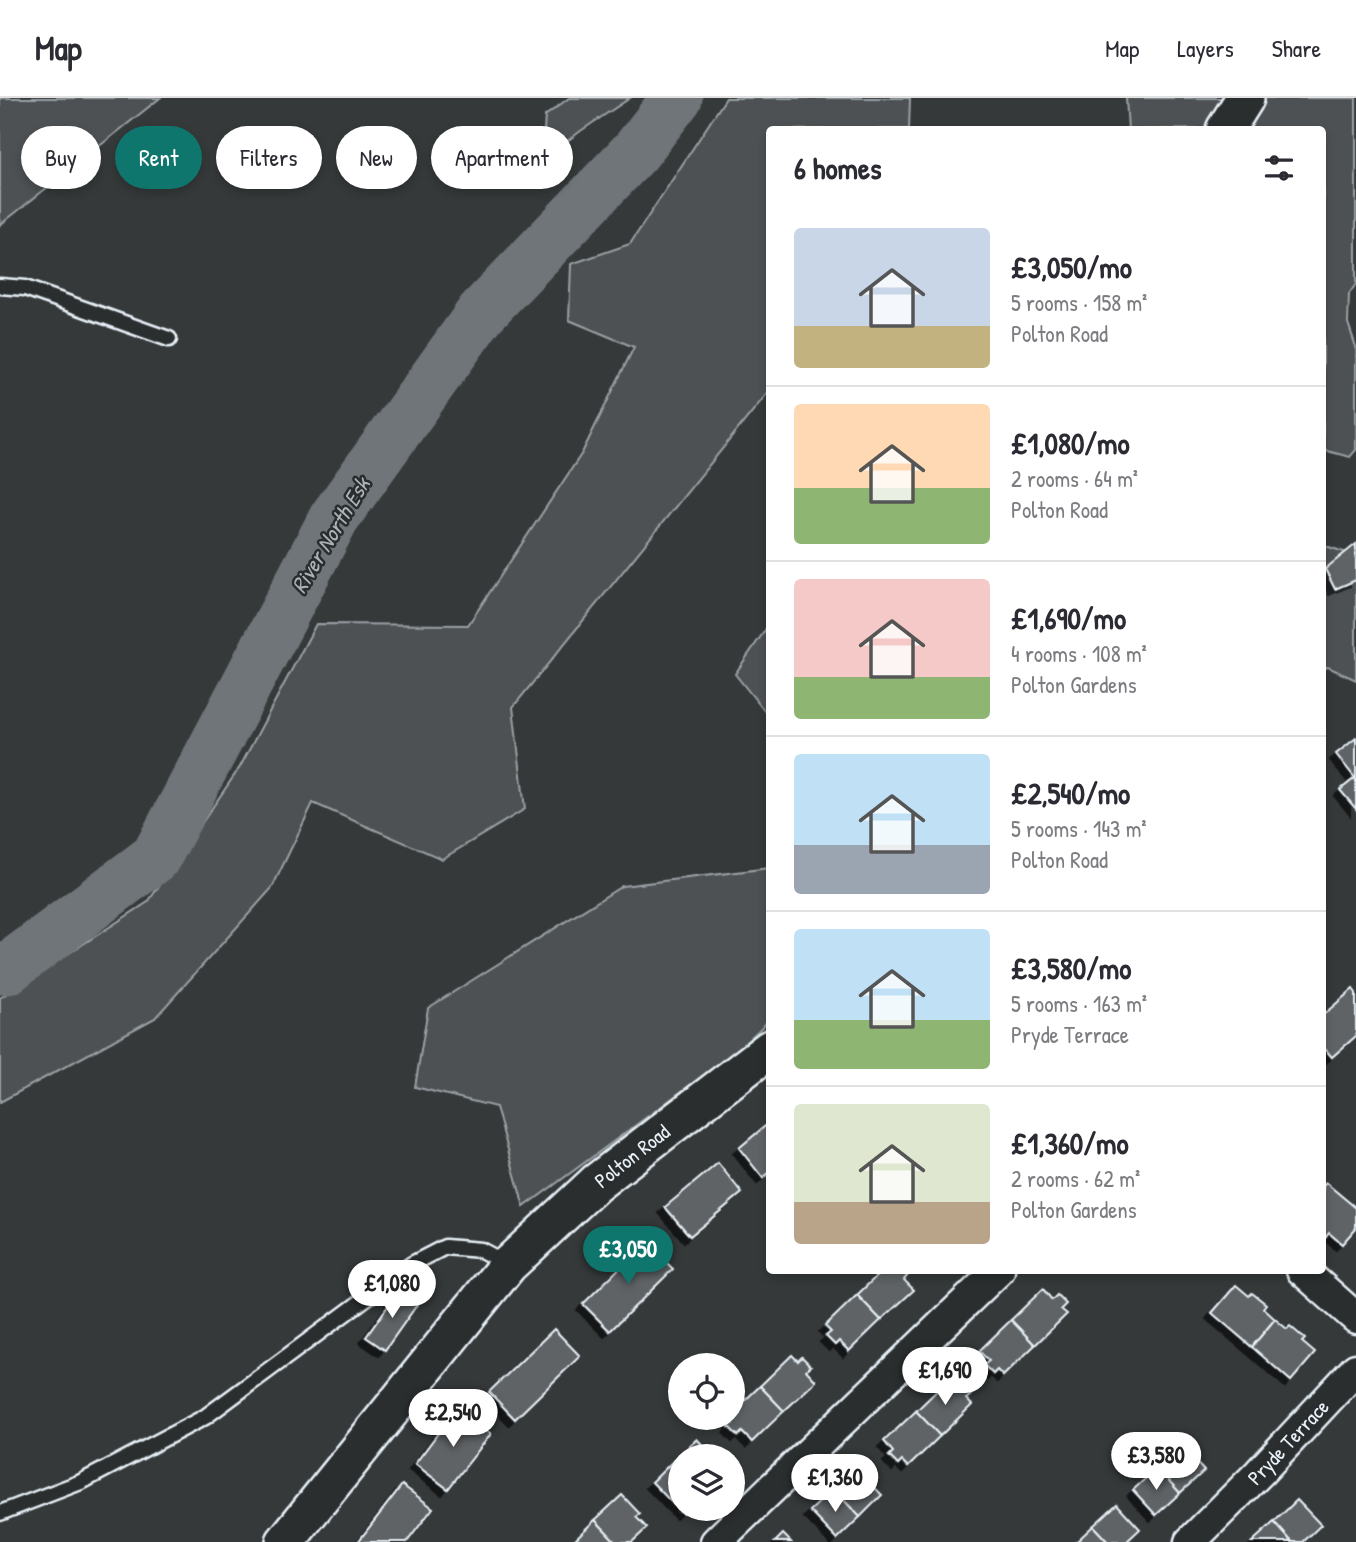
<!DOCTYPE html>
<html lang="en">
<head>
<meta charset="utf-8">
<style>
	body { margin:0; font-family:"Patrick Hand",sans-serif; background:#f7f7f7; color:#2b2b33; height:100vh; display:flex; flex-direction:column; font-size:26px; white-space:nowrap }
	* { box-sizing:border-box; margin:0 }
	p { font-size:23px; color:#7c7c81 }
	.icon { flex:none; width:38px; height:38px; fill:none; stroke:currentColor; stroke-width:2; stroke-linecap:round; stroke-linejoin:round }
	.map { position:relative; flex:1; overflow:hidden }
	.details { position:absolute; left:766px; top:28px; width:560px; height:1148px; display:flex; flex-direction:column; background:#fff; border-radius:7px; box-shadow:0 4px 10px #0003 }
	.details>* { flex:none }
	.guide { position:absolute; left:21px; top:28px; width:640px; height:63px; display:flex; gap:14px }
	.tools { position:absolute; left:668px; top:1255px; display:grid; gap:14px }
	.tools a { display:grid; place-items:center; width:77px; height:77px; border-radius:50%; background:#fff; box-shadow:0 4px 10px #0003; font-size:35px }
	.price { position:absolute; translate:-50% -60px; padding:0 16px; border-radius:24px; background:#fff; color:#222; font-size:23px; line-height:46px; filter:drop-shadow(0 2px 4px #0008) }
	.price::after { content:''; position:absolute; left:50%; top:42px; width:21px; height:16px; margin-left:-10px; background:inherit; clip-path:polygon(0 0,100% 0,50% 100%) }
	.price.on { background:#0f766e; color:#fff }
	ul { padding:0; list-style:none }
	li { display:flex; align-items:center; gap:21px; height:175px; padding:0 28px }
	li+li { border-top:2px solid #e1e1e2 }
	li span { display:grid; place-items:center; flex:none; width:196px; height:140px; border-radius:7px; color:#555 }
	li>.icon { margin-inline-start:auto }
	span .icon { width:84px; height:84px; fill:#fffc; stroke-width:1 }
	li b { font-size:30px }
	h2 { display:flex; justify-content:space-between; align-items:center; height:84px; padding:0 28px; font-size:30px }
	.tag { padding:0 24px; border-radius:32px; background:#fff; box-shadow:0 4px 10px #0003; font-size:24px; line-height:63px }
	.tag.on { background:#0f766e; color:#fff }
	header { display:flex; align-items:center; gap:42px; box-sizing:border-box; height:98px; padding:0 35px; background:#fff; border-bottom:2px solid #e1e1e2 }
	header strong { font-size:33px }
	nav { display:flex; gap:38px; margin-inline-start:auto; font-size:24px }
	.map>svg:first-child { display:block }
	.green { fill:#4d5152; stroke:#9aa1a5; stroke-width:2 }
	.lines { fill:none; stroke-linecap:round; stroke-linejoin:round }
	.river { stroke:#707579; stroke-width:51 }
	.building { fill:#5f6365; stroke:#e8f1f8; stroke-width:2; filter:url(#shadow) }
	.service-casing { stroke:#e8f1f8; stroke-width:19 }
	.minor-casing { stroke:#e8f1f8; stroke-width:35 }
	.tertiary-casing { stroke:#e8f1f8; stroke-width:42 }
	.service { stroke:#2a2d2e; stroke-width:14 }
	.minor { stroke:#2a2d2e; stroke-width:30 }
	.tertiary { stroke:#2a2d2e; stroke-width:37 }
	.labels { text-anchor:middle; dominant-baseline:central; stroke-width:5; stroke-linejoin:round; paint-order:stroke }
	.street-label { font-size:21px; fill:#e8f1f8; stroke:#2a2d2e }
	.water-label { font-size:23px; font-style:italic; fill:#acb3b8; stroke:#2a2d2e }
</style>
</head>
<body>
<header>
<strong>Map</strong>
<nav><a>Map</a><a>Layers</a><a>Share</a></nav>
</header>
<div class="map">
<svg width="1356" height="1444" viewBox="0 0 1356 1444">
	<defs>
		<filter id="shadow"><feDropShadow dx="-6" dy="6" stdDeviation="0" flood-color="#0009"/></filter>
	</defs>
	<rect width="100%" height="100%" fill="#35393a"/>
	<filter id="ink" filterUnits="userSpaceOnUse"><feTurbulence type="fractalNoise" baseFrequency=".0143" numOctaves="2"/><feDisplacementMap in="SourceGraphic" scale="14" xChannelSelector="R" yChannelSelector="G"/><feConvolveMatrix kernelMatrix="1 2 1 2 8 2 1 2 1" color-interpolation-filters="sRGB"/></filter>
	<g filter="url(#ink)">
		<!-- green -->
		<g class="green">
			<polygon points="0,0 160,0 0,127"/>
			<polygon points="569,0 630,0 582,32 542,62 545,18"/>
			<polygon points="726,0 910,0 909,31 770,32 770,292 513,609 525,711 442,761 313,705 272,790 155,920 0,1004 0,900 148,804 240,669 316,526 468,527 582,355 634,249 569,222 571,166 630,146"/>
			<polygon points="1126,0 1222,0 1224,4 1211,31 1128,32"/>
			<polygon points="1265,0 1356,0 1356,186 1349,196 1348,225 1356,249 1356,352 1350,359 1323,352 1323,32 1244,32"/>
			<polygon points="1323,447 1356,458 1356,582 1328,569 1323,570"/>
			<polygon points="770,525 770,620 735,576"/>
			<polygon points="770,770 770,921 738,952 524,1109 496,1009 415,989 428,910 622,788"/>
		</g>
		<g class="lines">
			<!-- river -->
			<polyline class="river" points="0,871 7,871 156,759 334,420 481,215 636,53 677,0"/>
		</g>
		<!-- building -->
		<g class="building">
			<polygon points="1356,446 1356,482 1335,491 1325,471"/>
			<polygon points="1356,640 1356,711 1340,692 1355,680 1336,656"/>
			<polygon points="1353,891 1356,895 1356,938 1332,959 1323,949 1323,917"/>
			<polygon points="770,1024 770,1074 763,1080 739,1050"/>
			<polygon points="718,1065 742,1095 690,1138 665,1109"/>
			<polygon points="1326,1085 1356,1110 1356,1130 1342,1146 1329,1135 1326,1139 1323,1136 1323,1088"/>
			<polygon points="646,1144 673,1171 610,1233 583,1206"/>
			<polygon points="883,1172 904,1172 908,1177 904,1182 914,1192 881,1222 857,1197"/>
			<polygon points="1236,1187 1249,1198 1252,1195 1266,1206 1263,1210 1275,1221 1252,1249 1212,1215"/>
			<polygon points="400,1191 419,1204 385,1252 366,1239"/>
			<polygon points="1043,1191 1052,1202 1057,1197 1066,1206 1061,1211 1067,1216 1035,1247 1011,1222"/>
			<polygon points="857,1197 881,1222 849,1253 839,1243 835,1247 826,1238 831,1234 825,1228"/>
			<polygon points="1275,1221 1287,1231 1290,1228 1305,1241 1302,1244 1315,1255 1291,1283 1252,1249"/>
			<polygon points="1011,1222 1035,1247 1003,1278 997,1272 993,1276 984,1267 989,1263 979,1253"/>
			<polygon points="554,1231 580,1258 515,1321 489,1294"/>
			<polygon points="792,1257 798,1263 802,1259 811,1268 806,1272 816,1283 784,1313 760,1288"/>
			<polygon points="948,1282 958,1292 962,1288 971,1297 966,1301 972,1307 940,1338 916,1313"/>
			<polygon points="760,1288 784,1313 752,1344 742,1334 738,1338 729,1329 733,1325 728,1320 733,1320 733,1314"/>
			<polygon points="457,1310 491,1336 448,1391 415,1366"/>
			<polygon points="916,1313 940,1338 908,1369 902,1363 898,1367 889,1358 893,1354 884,1343"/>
			<polygon points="697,1341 713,1358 681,1358 681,1369 674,1362"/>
			<polygon points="1180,1347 1204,1373 1180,1395 1157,1370"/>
			<polygon points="674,1362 681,1369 681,1410 687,1410 682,1415 652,1384"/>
			<polygon points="856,1370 882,1397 860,1419 833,1391"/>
			<polygon points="1157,1370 1180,1395 1156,1417 1133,1392"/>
			<polygon points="402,1387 433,1410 407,1444 358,1444"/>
			<polygon points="833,1391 860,1419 837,1441 810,1413"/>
			<polygon points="622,1397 640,1416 636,1419 647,1430 632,1444 616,1444 595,1422"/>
			<polygon points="1297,1402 1321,1427 1303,1444 1292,1444 1274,1424"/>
			<polygon points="1117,1406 1140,1431 1126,1444 1108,1444 1093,1428"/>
			<polygon points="595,1422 616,1444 572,1444"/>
			<polygon points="1274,1424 1292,1444 1252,1444"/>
			<polygon points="1093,1428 1108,1444 1076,1444"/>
			<polygon points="783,1436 791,1444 775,1444"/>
		</g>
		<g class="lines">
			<defs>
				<g id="service">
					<polyline points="0,188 25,190 169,241"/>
					<polyline points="0,1415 81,1384 205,1319 412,1166 445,1149 481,1152 507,1166"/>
				</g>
				<g id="minor">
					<polyline points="1302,1172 1356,1220"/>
					<polyline points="716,1444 999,1172"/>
					<polyline points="1190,1444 1259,1375 1356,1271"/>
				</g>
				<g id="tertiary">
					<polyline points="1225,32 1245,0"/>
					<polyline points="285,1444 508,1167 596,1085 770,951"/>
				</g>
			</defs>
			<!-- service casing -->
			<use href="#service" class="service-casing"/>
			<!-- minor casing -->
			<use href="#minor" class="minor-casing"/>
			<!-- tertiary casing -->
			<use href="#tertiary" class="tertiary-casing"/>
			<!-- service -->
			<use href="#service" class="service"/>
			<!-- minor -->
			<use href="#minor" class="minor"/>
			<!-- tertiary -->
			<use href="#tertiary" class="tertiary"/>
		</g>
	</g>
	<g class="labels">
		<!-- street labels -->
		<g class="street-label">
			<text transform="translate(632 1058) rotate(-38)">Polton Road</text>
			<text transform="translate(1288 1344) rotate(-47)">Pryde Terrace</text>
		</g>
		<!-- water labels -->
		<g class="water-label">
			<text transform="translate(330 437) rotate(-59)">River North Esk</text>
		</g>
	</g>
</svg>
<div class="tools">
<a><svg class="icon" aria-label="locate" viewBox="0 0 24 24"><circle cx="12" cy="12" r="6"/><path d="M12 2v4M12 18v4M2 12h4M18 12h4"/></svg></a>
<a><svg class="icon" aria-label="layers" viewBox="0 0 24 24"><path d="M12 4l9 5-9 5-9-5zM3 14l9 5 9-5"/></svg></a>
</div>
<b class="price on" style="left:628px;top:1188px">£3,050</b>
<b class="price" style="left:392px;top:1222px">£1,080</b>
<b class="price" style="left:945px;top:1309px">£1,690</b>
<b class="price" style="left:453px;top:1351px">£2,540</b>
<b class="price" style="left:1156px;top:1394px">£3,580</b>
<b class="price" style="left:835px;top:1416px">£1,360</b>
<div class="guide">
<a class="tag">Buy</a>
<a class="tag on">Rent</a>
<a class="tag">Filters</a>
<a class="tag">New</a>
<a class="tag">Apartment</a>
</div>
<section class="details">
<h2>6 homes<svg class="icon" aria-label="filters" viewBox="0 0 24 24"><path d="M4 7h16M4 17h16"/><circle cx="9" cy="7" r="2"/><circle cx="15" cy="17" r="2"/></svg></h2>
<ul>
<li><span style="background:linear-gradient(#c9d6e8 70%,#c2b280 0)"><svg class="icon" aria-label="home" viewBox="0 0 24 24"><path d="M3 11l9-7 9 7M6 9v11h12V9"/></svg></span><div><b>£3,050/mo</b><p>5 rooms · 158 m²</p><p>Polton Road</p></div></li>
<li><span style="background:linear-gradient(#ffd9b3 60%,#8fb573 0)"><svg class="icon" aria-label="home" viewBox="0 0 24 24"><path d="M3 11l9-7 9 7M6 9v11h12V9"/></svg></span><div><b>£1,080/mo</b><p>2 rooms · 64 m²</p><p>Polton Road</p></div></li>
<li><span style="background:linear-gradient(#f6c9c9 70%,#8fb573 0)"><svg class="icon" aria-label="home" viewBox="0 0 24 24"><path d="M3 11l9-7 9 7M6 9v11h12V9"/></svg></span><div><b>£1,690/mo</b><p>4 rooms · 108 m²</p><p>Polton Gardens</p></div></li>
<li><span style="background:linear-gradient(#bfe0f5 65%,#9aa5b1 0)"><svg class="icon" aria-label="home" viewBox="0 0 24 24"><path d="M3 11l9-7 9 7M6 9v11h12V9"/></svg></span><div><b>£2,540/mo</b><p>5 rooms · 143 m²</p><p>Polton Road</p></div></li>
<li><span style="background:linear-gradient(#bfe0f5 65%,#8fb573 0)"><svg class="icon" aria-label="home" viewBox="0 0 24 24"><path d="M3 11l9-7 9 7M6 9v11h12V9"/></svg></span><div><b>£3,580/mo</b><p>5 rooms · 163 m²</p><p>Pryde Terrace</p></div></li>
<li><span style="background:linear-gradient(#dfe7d0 70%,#b9a48a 0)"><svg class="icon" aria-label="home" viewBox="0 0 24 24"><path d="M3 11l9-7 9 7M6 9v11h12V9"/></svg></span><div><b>£1,360/mo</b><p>2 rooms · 62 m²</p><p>Polton Gardens</p></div></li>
</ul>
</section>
</div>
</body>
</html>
